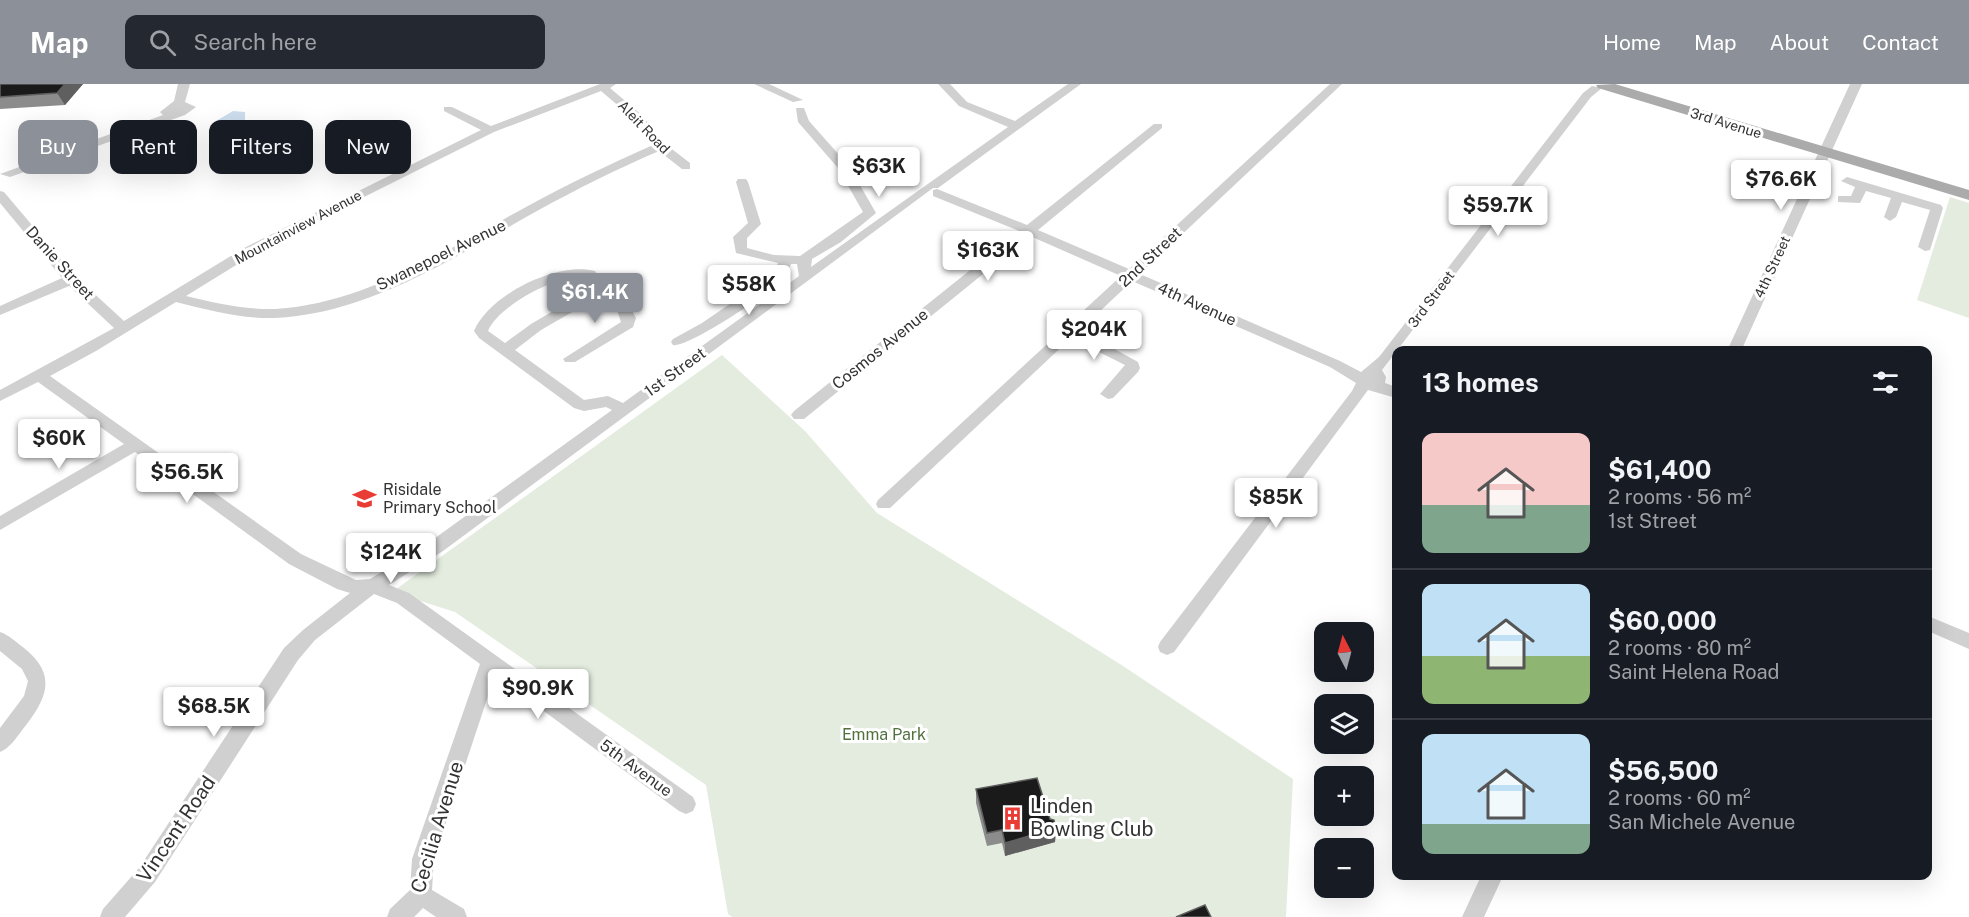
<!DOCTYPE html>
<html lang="en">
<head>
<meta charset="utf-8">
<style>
	body { margin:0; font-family:"Public Sans",sans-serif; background:#242831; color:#f1f3f6; height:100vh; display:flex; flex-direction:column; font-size:22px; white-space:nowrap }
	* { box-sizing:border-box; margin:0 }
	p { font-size:20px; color:#9ea1a6 }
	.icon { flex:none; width:33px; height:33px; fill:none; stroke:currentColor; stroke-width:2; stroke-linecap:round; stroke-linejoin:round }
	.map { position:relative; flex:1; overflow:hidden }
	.drawer { position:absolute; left:1392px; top:262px; width:540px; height:534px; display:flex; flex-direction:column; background:#171b24; border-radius:12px; box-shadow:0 6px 24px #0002 }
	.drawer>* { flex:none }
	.hud { position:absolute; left:18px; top:36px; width:570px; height:54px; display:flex; gap:12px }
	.needle { width:39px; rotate:354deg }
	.fabs { position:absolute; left:1314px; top:538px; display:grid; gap:12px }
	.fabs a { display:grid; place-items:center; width:60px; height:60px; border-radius:12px; background:#171b24; box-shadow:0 6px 24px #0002; font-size:30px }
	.price { position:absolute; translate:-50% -51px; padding:0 14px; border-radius:6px; background:#fff; color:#222; font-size:20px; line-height:39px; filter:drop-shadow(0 2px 3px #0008) }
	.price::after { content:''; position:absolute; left:50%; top:36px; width:18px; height:14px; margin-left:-9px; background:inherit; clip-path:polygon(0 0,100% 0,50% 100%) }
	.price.on { background:#8c9099; color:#fff }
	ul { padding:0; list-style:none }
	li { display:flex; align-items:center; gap:18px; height:150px; padding:0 30px }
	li+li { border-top:2px solid #363941 }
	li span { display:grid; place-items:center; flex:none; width:168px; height:120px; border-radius:12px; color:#555 }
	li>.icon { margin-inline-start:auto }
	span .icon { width:72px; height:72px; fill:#fffc; stroke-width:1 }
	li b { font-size:26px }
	h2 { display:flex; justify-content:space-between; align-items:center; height:72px; padding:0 30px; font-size:26px }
	.pill { padding:0 21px; border-radius:12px; background:#171b24; box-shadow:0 6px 24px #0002; font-size:21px; line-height:54px }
	.pill.on { background:#8c9099; color:#fff }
	header { display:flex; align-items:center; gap:36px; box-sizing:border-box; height:84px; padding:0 30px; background:#8c9099; color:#fff }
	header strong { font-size:28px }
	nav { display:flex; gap:33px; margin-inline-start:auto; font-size:21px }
	.search { width:420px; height:54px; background:#242831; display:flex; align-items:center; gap:15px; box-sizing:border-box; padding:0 21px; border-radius:12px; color:#9ea1a6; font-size:22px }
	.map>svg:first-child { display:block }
	.green { fill:#e4ecdf }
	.water { fill:#cedeef }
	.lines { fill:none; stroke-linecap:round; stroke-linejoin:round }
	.minor { fill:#d0d0d0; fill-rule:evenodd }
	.major { fill:#ababab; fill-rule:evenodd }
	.wall { fill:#8c8c8c }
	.shaded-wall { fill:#5f5f5f }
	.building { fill:#1a1a1a; stroke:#5f5f5f; stroke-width:1.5 }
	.labels { text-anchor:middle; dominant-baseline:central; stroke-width:6; stroke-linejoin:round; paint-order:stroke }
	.far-street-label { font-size:14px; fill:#333; stroke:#fff }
	.street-label { font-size:16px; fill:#333; stroke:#fff }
	.poi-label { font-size:16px; fill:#333; stroke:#fff; text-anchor:start }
	.park-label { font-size:16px; fill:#50713e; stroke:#fff }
	.near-poi-label { font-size:20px; fill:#333; stroke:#fff; text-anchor:start }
	.near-street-label { font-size:20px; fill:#333; stroke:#fff }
</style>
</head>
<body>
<header>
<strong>Map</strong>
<div class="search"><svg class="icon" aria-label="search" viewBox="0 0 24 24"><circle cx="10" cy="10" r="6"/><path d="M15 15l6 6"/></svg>Search here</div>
<nav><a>Home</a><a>Map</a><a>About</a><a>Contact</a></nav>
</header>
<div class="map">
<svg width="1969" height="833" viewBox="0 0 1969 833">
	<rect width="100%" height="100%" fill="#fff"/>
	<!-- green -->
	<g class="green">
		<polygon points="1950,113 1969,119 1969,234 1917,216"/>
		<polygon points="722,271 805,347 877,429 1120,580 1293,695 1286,833 732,833 728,830 706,701 455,528 392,508"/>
	</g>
	<!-- water -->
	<path class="water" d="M 233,27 L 245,28 L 245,36 C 236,43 225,44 216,37 Z"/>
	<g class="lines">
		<!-- minor -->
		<g class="minor">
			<polygon points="178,0 190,0 185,18 196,23 185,31 10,93 0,90 163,31 160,28 174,17"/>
			<path d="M 600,0 L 616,0 L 610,4 L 643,32 L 664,59 L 690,79 L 690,85 L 682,85 L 659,67 C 617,85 577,105 537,127 C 456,172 370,230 274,234 C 241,235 208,226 176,218 L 96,267 L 50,292 L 301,470 L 356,496 L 370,495 L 431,457 L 612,326 L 606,323 L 584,327 L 574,324 L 479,254 L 474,247 C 489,211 557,177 595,187 L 602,198 L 628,205 L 630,223 L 636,234 L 633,243 L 575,278 L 565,278 L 563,275 L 621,238 L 616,223 L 616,210 L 603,207 L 600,212 L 541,246 L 515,266 L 584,316 L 608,312 L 623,319 L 799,192 L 797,180 L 791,180 C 789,185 786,192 782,196 C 771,209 686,265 673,261 L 671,258 L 673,255 L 702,239 L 772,191 L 778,179 L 736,169 L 733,153 L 748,139 L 736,98 L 738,95 L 746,95 L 748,98 L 761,140 L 747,154 L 747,164 L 774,171 L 800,172 L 863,128 L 838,84 L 798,38 L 796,24 L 804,24 L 809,37 L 849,82 L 876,129 L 841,158 L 812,175 L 811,183 L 1008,43 L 959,22 L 938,0 L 950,0 L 967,18 L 1015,37 L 1068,0 L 1081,0 L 938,104 L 933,104 L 443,467 L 389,501 L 409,509 L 693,713 L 696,720 L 693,727 L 686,730 L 679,727 L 495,591 L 434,775 L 432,806 L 464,825 L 467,833 L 436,833 L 423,824 L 414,833 L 387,833 L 390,825 L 410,806 L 412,775 L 480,580 L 397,519 L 374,510 L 315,556 L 298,576 L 155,798 L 125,833 L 100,833 L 103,825 L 139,784 L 284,564 L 303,546 L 350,509 L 337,505 L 289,480 L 135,368 L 0,446 L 0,432 L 124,360 L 38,298 L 0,317 L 0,306 L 114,244 L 69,202 L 0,231 L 0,222 L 62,194 L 0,119 L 0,107 L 4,108 L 75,192 L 124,237 L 244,164 L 481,46 L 444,27 L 444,23 L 452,23 L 491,42 ZM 601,7 L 635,36 L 653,61 C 610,80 568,100 526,123 C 448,165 367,219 276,225 C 245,226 215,219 186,212 L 254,170 L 316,137 L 494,48 ZM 574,194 L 586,194 L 591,202 L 589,206 L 531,240 L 505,259 L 488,247 C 498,223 550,195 574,194 Z"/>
			<polygon points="754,0 769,0 803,16 793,18"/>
			<polygon points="1330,0 1342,0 1140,190 1340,277 1361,288 1379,273 1583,9 1592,2 1602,4 1591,13 1382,286 1386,293 1385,299 1396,303 1396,314 1368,306 1174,568 1167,571 1160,568 1158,563 1160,558 1352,307 1356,299 1330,283 1132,197 1080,246 1138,278 1140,284 1138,288 1113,314 1108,315 1100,310 1125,281 1071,254 890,424 878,424 876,420 878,416 1121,192 1030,152 804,335 794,335 791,331 794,327 1019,147 933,112 933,106 937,105 1027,141 1154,40 1162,40 1162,44 1038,146 1129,185"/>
			<polygon points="1850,0 1862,0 1741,267 1727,267"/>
			<polygon points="1847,93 1941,121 1943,124 1930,166 1925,167 1918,163 1930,126 1902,118 1896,133 1890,137 1884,133 1891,114 1866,107 1860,119 1838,118 1838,112 1851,112 1855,103 1841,97"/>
			<polygon points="1928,532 1969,549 1969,565 1928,547"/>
			<path d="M 0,548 C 9,551 16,558 24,564 C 58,591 47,615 23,645 C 16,654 10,664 0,668 L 0,644 L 24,612 L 28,597 L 22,585 L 0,567 Z"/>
			<polygon points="1481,792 1503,792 1484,833 1462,833"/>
		</g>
		<!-- major -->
		<polygon class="major" points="1615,0 1969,106 1969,116 1598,4 1596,1"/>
	</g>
	<!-- wall -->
	<g class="wall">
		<polygon points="0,0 83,0 65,21 0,25"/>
		<polygon points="976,705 1050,735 1056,744 1055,758 1005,772 1002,759 987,762 976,719"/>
	</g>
	<!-- shaded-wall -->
	<g class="shaded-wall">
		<polygon points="65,0 83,0 65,21 57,9"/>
		<polygon points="1056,744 1055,758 1005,772 1005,759"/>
	</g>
	<!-- building -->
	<g class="building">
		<polygon points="0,0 65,0 57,9 0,13"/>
		<polygon points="1037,694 1050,735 1054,736 1056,744 1005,759 1002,746 987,749 976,705"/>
		<polygon points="1205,821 1211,833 1176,833"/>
	</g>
	<!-- icons -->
	<defs>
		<symbol id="school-bare" viewBox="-9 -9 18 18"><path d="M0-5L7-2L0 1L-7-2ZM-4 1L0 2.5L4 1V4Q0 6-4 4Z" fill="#e93c35" stroke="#fff" stroke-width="2.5" paint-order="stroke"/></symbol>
		<symbol id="building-bare" viewBox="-9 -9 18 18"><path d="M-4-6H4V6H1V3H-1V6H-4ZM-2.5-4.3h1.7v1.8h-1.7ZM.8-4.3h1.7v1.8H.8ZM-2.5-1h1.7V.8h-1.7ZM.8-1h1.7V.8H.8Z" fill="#e93c35" stroke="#fff" stroke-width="2.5" paint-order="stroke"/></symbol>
	</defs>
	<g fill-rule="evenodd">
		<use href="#school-bare" x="348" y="398" width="33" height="33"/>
		<use href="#building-bare" x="996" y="718" width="33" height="33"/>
	</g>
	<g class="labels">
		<!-- far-street labels -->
		<g class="far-street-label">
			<text transform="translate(1726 39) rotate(17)">3rd Avenue</text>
			<text transform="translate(644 43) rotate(46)">Aleit Road</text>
			<text transform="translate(298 143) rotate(-28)">Mountainview Avenue</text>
			<text transform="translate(1772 183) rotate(-65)">4th Street</text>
			<text transform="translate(1431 215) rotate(-53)">3rd Street</text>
		</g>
		<!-- street labels -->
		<g class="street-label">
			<text transform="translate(441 171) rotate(-26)">Swanepoel Avenue</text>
			<text transform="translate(1150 173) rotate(-43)">2nd Street</text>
			<text transform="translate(60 179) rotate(48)">Danie Street</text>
			<text transform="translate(1197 220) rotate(24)">4th Avenue</text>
			<text transform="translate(880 265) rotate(-39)">Cosmos Avenue</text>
			<text transform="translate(675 288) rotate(-36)">1st Street</text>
			<text transform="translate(636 684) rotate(36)">5th Avenue</text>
		</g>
		<!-- poi labels -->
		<g class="poi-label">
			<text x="383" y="405">Risidale<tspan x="383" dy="18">Primary School</tspan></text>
		</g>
		<!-- park labels -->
		<g class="park-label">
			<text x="884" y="650">Emma Park</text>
		</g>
		<!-- near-poi labels -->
		<g class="near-poi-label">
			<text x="1030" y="722">Linden<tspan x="1030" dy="23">Bowling Club</tspan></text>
		</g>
		<!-- near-street labels -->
		<g class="near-street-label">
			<text transform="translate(437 743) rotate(-73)">Cecilia Avenue</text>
			<text transform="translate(176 745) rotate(-56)">Vincent Road</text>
		</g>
	</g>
</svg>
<div class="fabs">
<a><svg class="needle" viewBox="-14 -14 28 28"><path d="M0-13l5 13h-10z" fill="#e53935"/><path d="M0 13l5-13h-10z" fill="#9ea1a6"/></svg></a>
<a><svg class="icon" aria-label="layers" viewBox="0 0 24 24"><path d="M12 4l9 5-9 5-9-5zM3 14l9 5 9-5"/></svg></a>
<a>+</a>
<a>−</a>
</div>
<b class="price" style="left:879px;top:114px">$63K</b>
<b class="price" style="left:1781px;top:127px">$76.6K</b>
<b class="price" style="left:1498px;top:153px">$59.7K</b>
<b class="price" style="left:988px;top:198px">$163K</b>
<b class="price" style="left:749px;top:232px">$58K</b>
<b class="price on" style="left:595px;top:240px">$61.4K</b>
<b class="price" style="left:1094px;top:277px">$204K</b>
<b class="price" style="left:59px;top:386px">$60K</b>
<b class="price" style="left:187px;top:420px">$56.5K</b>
<b class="price" style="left:1276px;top:445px">$85K</b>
<b class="price" style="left:391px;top:500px">$124K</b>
<b class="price" style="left:538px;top:636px">$90.9K</b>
<b class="price" style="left:214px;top:654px">$68.5K</b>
<div class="hud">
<a class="pill on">Buy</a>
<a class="pill">Rent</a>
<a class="pill">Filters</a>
<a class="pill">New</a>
</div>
<section class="drawer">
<h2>13 homes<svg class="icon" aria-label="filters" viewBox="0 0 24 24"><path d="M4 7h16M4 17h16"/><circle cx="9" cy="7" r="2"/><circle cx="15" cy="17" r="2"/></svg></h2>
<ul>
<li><span style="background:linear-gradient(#f6c9c9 60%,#7fa58c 0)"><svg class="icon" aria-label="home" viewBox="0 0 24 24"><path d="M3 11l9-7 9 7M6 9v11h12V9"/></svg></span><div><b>$61,400</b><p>2 rooms · 56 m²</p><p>1st Street</p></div></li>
<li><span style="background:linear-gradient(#bfe0f5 60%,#8fb573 0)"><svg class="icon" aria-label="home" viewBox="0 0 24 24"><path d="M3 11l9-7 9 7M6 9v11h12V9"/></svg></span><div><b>$60,000</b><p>2 rooms · 80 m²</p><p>Saint Helena Road</p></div></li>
<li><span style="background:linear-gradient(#bfe0f5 75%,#7fa58c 0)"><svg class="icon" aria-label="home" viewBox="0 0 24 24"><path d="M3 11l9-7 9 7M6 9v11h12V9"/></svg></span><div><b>$56,500</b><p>2 rooms · 60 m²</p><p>San Michele Avenue</p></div></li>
</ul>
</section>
</div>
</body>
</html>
